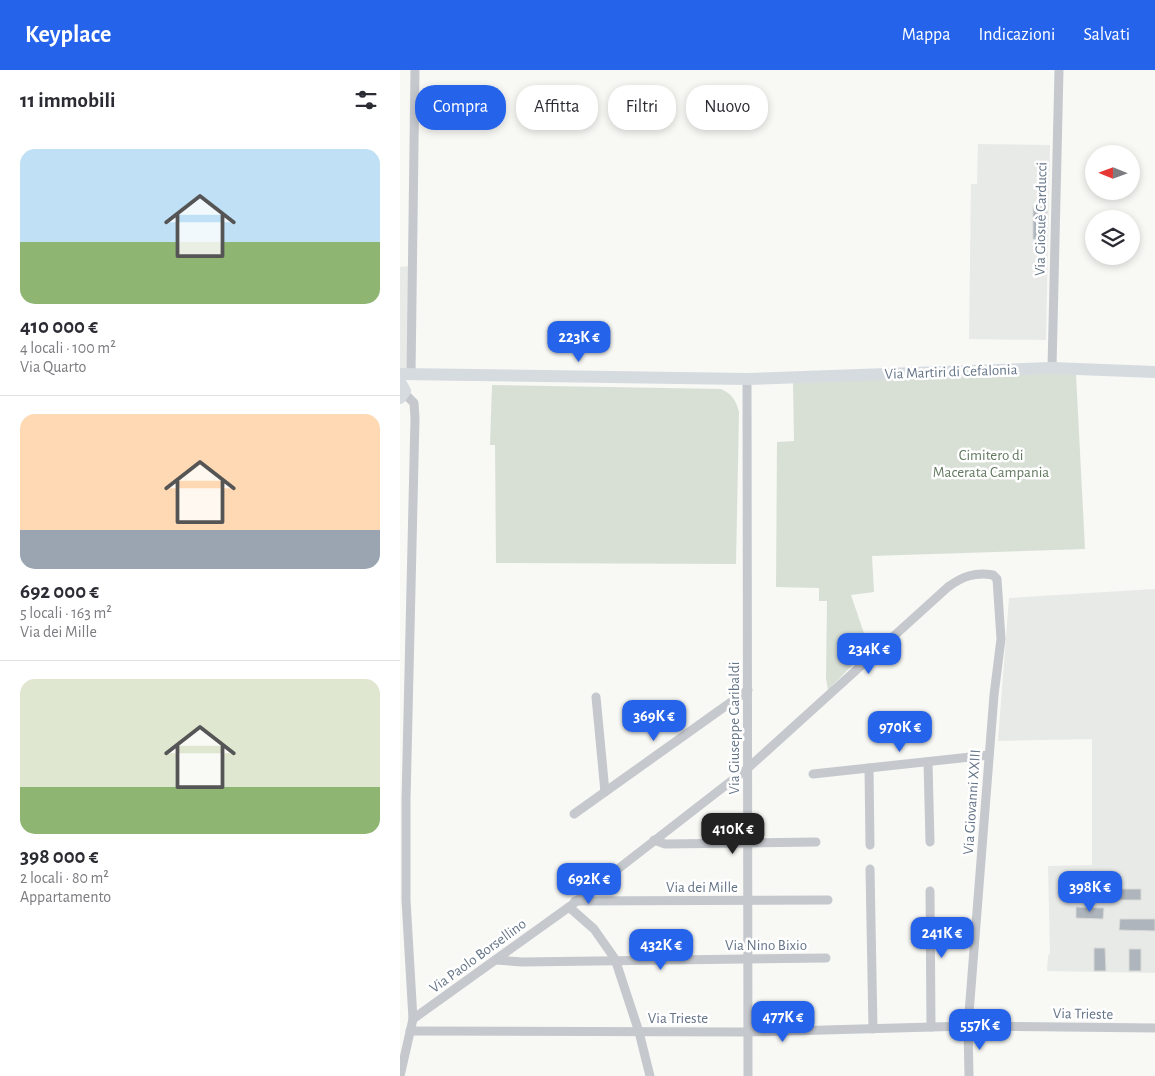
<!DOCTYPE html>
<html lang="it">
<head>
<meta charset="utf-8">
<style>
	body { margin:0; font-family:"Alegreya Sans",sans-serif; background:#f2f2f3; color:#2b2b33; height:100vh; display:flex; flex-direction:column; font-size:19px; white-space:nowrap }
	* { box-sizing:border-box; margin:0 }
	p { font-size:16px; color:#7c7c81 }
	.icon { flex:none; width:28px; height:28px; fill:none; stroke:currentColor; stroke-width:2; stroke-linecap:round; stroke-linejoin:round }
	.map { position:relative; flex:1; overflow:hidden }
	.sheet { display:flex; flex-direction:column; background:#fff; width:400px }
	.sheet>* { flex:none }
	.hud { position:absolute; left:15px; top:15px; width:475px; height:45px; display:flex; gap:10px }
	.needle { width:32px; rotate:271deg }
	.controls { position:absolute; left:685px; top:75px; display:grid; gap:10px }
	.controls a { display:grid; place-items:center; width:55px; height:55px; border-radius:50%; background:#fff; box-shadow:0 2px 8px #0003; font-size:25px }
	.price { position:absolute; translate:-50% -42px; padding:0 11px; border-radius:10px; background:#2563eb; color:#fff; font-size:16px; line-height:32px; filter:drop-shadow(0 1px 2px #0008) }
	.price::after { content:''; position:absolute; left:50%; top:30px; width:15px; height:11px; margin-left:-8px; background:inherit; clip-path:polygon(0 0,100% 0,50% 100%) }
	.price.selected { background:#222; color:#fff }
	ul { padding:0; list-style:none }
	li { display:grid; align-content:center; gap:10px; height:265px; padding:0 20px }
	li+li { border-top:1px solid #e1e1e2 }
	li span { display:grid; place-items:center; height:155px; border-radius:15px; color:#555 }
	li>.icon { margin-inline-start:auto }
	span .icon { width:90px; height:90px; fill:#fffc; stroke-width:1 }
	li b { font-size:21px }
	h2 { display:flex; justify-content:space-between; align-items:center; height:60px; padding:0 20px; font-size:21px }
	.tag { padding:0 18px; border-radius:20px; background:#fff; box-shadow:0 2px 8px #0003; font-size:18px; line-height:45px }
	.tag.selected { background:#2563eb; color:#fff }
	header { display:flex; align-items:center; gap:30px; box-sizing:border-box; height:70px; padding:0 25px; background:#2563eb; color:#fff }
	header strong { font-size:24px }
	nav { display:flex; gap:28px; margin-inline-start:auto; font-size:18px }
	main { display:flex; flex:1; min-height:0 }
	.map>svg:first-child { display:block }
	.built { fill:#e8eae8 }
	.green { fill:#d8e0d6 }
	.building { fill:#aeb5bc; stroke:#d9dad7 }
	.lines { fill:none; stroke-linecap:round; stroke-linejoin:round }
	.street { stroke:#c5c8cd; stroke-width:9 }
	.secondary { stroke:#d6dbe0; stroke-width:12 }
	.labels { text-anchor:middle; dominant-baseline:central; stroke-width:5; stroke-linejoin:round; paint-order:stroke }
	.street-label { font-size:15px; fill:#657588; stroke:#fff }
	.park-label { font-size:15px; fill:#637960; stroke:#fff }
</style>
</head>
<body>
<header>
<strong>Keyplace</strong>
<nav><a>Mappa</a><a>Indicazioni</a><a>Salvati</a></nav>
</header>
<main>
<section class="sheet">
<h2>11 immobili<svg class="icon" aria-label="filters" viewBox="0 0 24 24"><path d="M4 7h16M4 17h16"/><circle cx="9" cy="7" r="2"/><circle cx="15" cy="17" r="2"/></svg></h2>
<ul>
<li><span style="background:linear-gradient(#bfe0f5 60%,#8fb573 0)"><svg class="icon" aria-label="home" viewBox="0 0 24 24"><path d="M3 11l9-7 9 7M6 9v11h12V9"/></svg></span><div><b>410 000 €</b><p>4 locali · 100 m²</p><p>Via Quarto</p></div></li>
<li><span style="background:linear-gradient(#ffd9b3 75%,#9aa5b1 0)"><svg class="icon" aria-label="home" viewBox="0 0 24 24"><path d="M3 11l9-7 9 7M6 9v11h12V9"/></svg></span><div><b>692 000 €</b><p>5 locali · 163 m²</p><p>Via dei Mille</p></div></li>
<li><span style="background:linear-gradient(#dfe7d0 70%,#8fb573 0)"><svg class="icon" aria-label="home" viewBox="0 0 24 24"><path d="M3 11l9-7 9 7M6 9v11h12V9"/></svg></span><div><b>398 000 €</b><p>2 locali · 80 m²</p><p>Appartamento</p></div></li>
</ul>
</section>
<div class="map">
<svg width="755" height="1006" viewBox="0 0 755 1006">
	<rect width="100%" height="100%" fill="#f8f8f5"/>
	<!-- built -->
	<g class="built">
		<polygon points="578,74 650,75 646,270 569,269 571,114 577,114"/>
		<polygon points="10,196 10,301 0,300 0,197"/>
		<polygon points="755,513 755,903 647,901 648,886 650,883 648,796 692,795 692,669 598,671 609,528 755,519"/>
	</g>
	<!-- green -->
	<g class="green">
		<polygon points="617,303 676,304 685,479 472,486 474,522 451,525 469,578 428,620 426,608 427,531 419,531 419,518 376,517 377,372 394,371 393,313"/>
		<path d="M 92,315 L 321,319 C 332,324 336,330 339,342 L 336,494 L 96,493 L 95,375 L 90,375 Z"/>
	</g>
	<!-- building -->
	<g class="building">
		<polygon points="633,136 647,137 646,170 633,169"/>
		<rect x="718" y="819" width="23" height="11"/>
		<polygon points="676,837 704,838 703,849 676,848"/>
		<polygon points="720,849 755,849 755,861 719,860"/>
		<polygon points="694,878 705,878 706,901 694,901"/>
		<rect x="729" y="879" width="12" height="22"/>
	</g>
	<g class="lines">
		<!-- street -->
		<g class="street">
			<polyline points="652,298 659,0"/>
			<polyline points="11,305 15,0"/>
			<polyline points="347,309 348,1006"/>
			<polyline points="196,627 205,722"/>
			<polyline points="528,692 530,772"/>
			<polyline points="469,698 470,775"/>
			<polyline points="413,704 589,685"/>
			<polyline points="174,744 348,620"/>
			<polyline points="254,770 265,774 416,772"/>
			<polyline points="470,799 473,959"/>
			<polyline points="530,821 531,957"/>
			<polyline points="175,831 428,830"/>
			<polyline points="169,837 194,859 215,889 239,962 250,1006"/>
			<polyline points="96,890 122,892 426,888"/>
			<path d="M 13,949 L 169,837 L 348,698 L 548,517 C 563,506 575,502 593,505 L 597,509 L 601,569 L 594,625 L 568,956 L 569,1006"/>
			<polyline points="10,961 349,962 568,956 755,958"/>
			<polyline points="0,1006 13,949 6,830 6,730 15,348 14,333 5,324"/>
		</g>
		<!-- secondary -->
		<g class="secondary">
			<polyline points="0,304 347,309 652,298 755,302"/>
			<polyline points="0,312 5,321 0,328"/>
		</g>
	</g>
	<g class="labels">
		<!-- street labels -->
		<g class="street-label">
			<text transform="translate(641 149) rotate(-89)">Via Giosuè Carducci</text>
			<text transform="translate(551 302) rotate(-2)">Via Martiri di Cefalonia</text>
			<text transform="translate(334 658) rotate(-90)">Via Giuseppe Garibaldi</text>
			<text transform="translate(572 732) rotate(-86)">Via Giovanni XXIII</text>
			<text x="302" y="817">Via dei Mille</text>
			<text x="366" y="875">Via Nino Bixio</text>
			<text transform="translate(78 886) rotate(-36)">Via Paolo Borsellino</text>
			<text transform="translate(683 944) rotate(1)">Via Trieste</text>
			<text x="278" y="948">Via Trieste</text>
		</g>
		<!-- park labels -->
		<g class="park-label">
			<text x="591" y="385">Cimitero di<tspan x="591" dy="17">Macerata Campania</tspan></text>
		</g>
	</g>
</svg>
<div class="controls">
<a><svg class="needle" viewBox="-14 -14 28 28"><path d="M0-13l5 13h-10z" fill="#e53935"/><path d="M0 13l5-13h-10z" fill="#7c7c81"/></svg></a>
<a><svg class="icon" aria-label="layers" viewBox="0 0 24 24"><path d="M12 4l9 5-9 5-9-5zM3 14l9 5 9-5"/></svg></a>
</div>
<b class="price" style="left:179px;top:293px">223K €</b>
<b class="price" style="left:469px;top:605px">234K €</b>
<b class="price" style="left:254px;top:672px">369K €</b>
<b class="price" style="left:500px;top:683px">970K €</b>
<b class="price selected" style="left:333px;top:785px">410K €</b>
<b class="price" style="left:189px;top:835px">692K €</b>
<b class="price" style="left:690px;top:843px">398K €</b>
<b class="price" style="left:542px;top:889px">241K €</b>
<b class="price" style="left:261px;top:901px">432K €</b>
<b class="price" style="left:383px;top:973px">477K €</b>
<b class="price" style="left:580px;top:981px">557K €</b>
<div class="hud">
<a class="tag selected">Compra</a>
<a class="tag">Affitta</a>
<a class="tag">Filtri</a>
<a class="tag">Nuovo</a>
</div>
</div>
</main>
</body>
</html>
